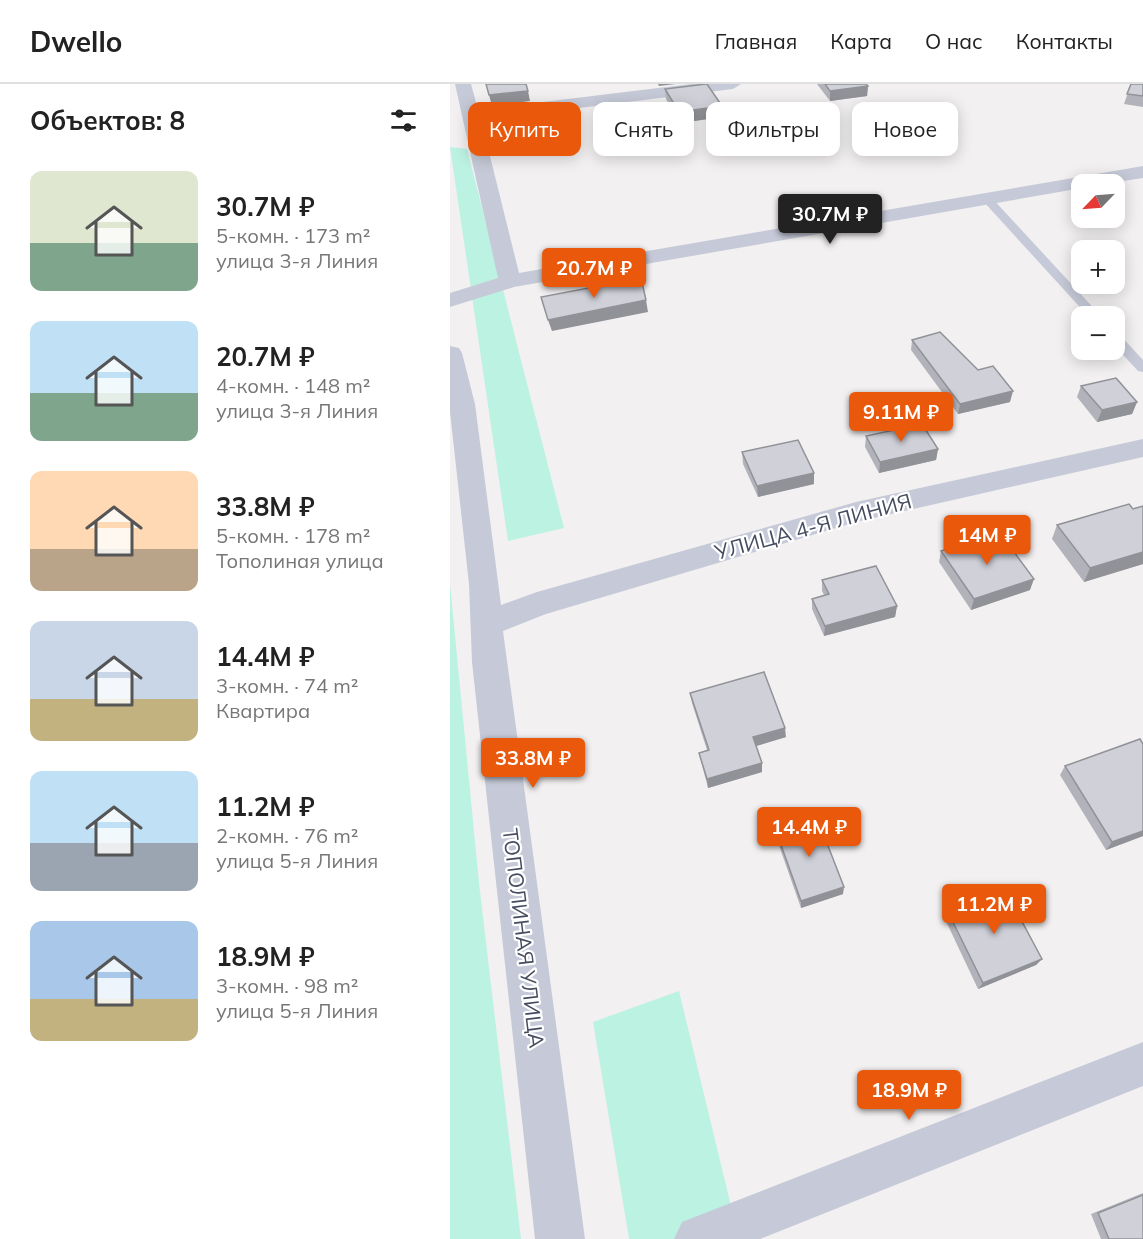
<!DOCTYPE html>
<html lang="ru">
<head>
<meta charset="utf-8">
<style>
	body { margin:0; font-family:Mulish,sans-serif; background:#f2f2f2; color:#222; height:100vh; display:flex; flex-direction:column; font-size:22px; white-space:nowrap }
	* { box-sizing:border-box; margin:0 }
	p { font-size:20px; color:#767676 }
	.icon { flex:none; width:33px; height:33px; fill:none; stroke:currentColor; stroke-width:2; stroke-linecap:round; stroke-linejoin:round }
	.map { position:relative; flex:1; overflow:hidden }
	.details { display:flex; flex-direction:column; background:#fff; width:450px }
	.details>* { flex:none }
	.banner { position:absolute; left:18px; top:18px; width:570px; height:54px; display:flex; gap:12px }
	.needle { width:39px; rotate:245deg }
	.fabs { position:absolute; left:621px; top:90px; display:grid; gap:12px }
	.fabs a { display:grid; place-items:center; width:54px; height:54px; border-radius:12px; background:#fff; box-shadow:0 3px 15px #0003; font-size:30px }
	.price { position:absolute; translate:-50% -51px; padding:0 14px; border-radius:6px; background:#ea580c; color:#fff; font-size:20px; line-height:39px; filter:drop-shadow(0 2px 3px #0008) }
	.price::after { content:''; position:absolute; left:50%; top:36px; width:18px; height:14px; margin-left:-9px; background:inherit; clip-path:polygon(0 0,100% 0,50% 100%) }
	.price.current { background:#222; color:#fff }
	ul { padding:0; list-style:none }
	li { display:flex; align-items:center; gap:18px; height:150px; padding:0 30px }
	li span { display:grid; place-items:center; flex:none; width:168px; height:120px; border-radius:12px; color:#555 }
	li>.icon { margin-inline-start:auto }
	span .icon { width:72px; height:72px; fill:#fffc; stroke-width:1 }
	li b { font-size:26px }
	h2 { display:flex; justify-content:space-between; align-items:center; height:72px; padding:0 30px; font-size:26px }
	.pill { padding:0 21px; border-radius:12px; background:#fff; box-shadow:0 3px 15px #0003; font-size:21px; line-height:54px }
	.pill.current { background:#ea580c; color:#fff }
	header { display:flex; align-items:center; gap:36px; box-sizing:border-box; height:84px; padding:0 30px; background:#fff; border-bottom:2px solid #e0e0e0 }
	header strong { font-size:28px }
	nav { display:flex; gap:33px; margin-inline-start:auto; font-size:21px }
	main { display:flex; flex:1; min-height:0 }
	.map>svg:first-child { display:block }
	.green { fill:#bcf2e2 }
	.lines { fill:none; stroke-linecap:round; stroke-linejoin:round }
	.service { fill:#c6cad8; fill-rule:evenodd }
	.minor { fill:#c6cad8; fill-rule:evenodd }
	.wall { fill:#b2b3ba }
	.shaded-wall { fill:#919297 }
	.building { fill:#cfd0d8; stroke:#919297; stroke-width:1.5 }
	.labels { text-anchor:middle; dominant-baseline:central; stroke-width:4.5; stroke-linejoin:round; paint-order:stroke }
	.street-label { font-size:21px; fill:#464c5f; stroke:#fff }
</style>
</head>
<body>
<header>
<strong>Dwello</strong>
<nav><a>Главная</a><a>Карта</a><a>О нас</a><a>Контакты</a></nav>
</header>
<main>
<section class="details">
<h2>Объектов: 8<svg class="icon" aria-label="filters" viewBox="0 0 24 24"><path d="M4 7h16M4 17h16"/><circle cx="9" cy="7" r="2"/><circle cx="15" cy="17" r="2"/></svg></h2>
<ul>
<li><span style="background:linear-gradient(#dfe7d0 60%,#7fa58c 0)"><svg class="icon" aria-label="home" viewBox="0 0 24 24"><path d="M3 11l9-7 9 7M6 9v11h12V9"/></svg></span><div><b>30.7M ₽</b><p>5-комн. · 173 m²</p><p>улица 3-я Линия</p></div></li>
<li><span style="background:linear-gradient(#bfe0f5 60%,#7fa58c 0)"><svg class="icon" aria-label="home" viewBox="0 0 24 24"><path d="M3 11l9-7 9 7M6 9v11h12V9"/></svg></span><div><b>20.7M ₽</b><p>4-комн. · 148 m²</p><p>улица 3-я Линия</p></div></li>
<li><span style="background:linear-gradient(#ffd9b3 65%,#b9a48a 0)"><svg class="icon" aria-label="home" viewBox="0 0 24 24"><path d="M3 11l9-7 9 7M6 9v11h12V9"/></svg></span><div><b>33.8M ₽</b><p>5-комн. · 178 m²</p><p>Тополиная улица</p></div></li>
<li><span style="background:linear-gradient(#c9d6e8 65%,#c2b280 0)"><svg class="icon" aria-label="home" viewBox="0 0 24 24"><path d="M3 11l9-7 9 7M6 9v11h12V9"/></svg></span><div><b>14.4M ₽</b><p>3-комн. · 74 m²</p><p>Квартира</p></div></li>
<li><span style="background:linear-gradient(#bfe0f5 60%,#9aa5b1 0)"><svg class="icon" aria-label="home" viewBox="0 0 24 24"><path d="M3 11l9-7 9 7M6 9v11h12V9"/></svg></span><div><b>11.2M ₽</b><p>2-комн. · 76 m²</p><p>улица 5-я Линия</p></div></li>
<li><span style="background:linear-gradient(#a9c7e8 65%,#c2b280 0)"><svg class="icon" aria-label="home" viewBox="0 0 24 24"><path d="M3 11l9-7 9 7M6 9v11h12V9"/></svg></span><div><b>18.9M ₽</b><p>3-комн. · 98 m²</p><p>улица 5-я Линия</p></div></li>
</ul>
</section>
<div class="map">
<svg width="693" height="1155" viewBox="0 0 693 1155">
	<rect width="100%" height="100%" fill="#f2f0f0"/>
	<!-- green -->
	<g class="green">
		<polygon points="0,63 17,65 114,444 58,457"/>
		<polygon points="0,500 29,799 71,1155 0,1155"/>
		<polygon points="229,907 289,1155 179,1155 143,938"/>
	</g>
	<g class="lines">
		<!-- service -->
		<g class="service">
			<polygon points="537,112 541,113 651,232 638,232 533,117 533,113"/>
			<polygon points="664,249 669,250 693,276 693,288 688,287 664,261"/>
		</g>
		<!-- minor -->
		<g class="minor">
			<polygon points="5,0 21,0 28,26 241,0 291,0 283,5 31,36 69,189 693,82 693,94 654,100 632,100 632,104 64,203 0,223 0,209 48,194"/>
			<polygon points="0,262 9,264 12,269 25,320 51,521 87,508 406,418 693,355 693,373 406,438 96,530 53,547 135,1155 85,1155 22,578 19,500 0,328"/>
			<polygon points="693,958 693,1002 310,1155 224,1155 232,1138"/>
		</g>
	</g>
	<!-- wall -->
	<g class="wall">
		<polygon points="367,0 416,0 418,2 417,12 380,17"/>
		<polygon points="681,0 693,0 693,23 674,20"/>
		<polygon points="215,5 272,22 272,33 230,39 216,15"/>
		<polygon points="462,256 528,286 560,318 508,330 461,266"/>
		<polygon points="631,302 687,318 682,330 647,338 627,313"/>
		<polygon points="416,352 488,365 486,376 429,389 415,363"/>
		<polygon points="292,368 364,389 364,400 308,413 293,380"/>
		<polygon points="693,422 693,480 634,498 602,455 607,441"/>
		<polygon points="491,467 580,506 521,526 489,478"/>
		<polygon points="372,496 447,522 445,533 374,552 362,525 362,515 374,511 372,507"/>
		<polygon points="240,609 336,653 306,662 312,688 258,704 249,669 257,666 242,619"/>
		<polygon points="615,682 693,752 656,766 610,691"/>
		<polygon points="325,744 393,810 351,824 326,753"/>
		<polygon points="497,826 592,875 586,881 528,905 494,833"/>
		<polygon points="693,1109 693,1155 651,1155 641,1130"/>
	</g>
	<!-- shaded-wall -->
	<g class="shaded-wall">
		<polygon points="208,0 226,0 209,2"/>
		<polygon points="418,2 417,12 380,17 380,7"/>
		<polygon points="78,7 80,17 42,22 39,11"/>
		<polygon points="272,22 272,33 230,39 229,28"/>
		<polygon points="88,42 91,53 51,58 48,48"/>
		<polygon points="196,216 198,228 102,247 98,236"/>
		<polygon points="563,307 560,318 508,330 510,320"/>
		<polygon points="687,318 682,330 647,338 652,326"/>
		<polygon points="488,365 486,376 429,389 430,378"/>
		<polygon points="364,389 364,400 308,413 307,402"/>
		<polygon points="693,468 693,480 634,498 640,484"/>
		<polygon points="584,495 580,506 521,526 524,515"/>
		<polygon points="447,522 445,533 374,552 375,542"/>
		<polygon points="335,644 336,653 303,663 303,653"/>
		<polygon points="312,679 312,688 258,704 257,695"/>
		<polygon points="693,747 693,752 656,766 662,758"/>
		<polygon points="394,803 393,810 351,824 351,817"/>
		<polygon points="592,875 586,881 528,905 533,899"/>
	</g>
	<!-- building -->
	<g class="building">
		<polygon points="36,0 76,0 78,7 39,11"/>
		<polygon points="256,0 257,0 272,22 229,28 215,5"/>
		<polygon points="375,0 416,0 418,2 380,7"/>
		<polygon points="681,0 693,0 693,12 677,10"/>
		<polygon points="82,21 88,42 48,48 42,26"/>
		<polygon points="191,194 196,216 98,236 91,213"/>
		<polygon points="490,248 528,286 543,282 563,307 510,320 462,256"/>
		<polygon points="666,294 687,318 652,326 631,302"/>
		<polygon points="472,340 488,365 430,378 416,352"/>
		<polygon points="348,356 364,389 307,402 292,368"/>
		<polygon points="679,420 683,425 693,422 693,468 640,484 607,441"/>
		<polygon points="550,449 584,495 524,515 491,467"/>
		<polygon points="426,482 447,522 375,542 362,515 379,510 372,496"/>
		<polygon points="314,588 335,644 303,653 312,679 257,695 249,669 259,666 240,609"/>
		<polygon points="690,655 693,660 693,747 662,758 615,682"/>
		<polygon points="366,731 394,803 351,817 325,744"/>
		<polygon points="554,804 592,875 533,899 497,826"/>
		<polygon points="693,1111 693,1155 659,1155 648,1129"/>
	</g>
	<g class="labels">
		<!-- street labels -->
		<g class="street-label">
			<text transform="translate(363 442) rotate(-15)">УЛИЦА 4-Я ЛИНИЯ</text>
			<text transform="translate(74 854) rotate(83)">ТОПОЛИНАЯ УЛИЦА</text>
		</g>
	</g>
</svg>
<div class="fabs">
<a><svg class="needle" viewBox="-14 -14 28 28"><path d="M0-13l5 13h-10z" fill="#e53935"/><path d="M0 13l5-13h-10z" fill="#767676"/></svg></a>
<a>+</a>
<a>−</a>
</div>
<b class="price current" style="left:380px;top:161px">30.7M ₽</b>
<b class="price" style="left:144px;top:215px">20.7M ₽</b>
<b class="price" style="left:451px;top:359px">9.11M ₽</b>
<b class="price" style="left:537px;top:482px">14M ₽</b>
<b class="price" style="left:83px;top:705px">33.8M ₽</b>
<b class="price" style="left:359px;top:774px">14.4M ₽</b>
<b class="price" style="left:544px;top:851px">11.2M ₽</b>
<b class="price" style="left:459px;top:1037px">18.9M ₽</b>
<div class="banner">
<a class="pill current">Купить</a>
<a class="pill">Снять</a>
<a class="pill">Фильтры</a>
<a class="pill">Новое</a>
</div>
</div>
</main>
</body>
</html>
